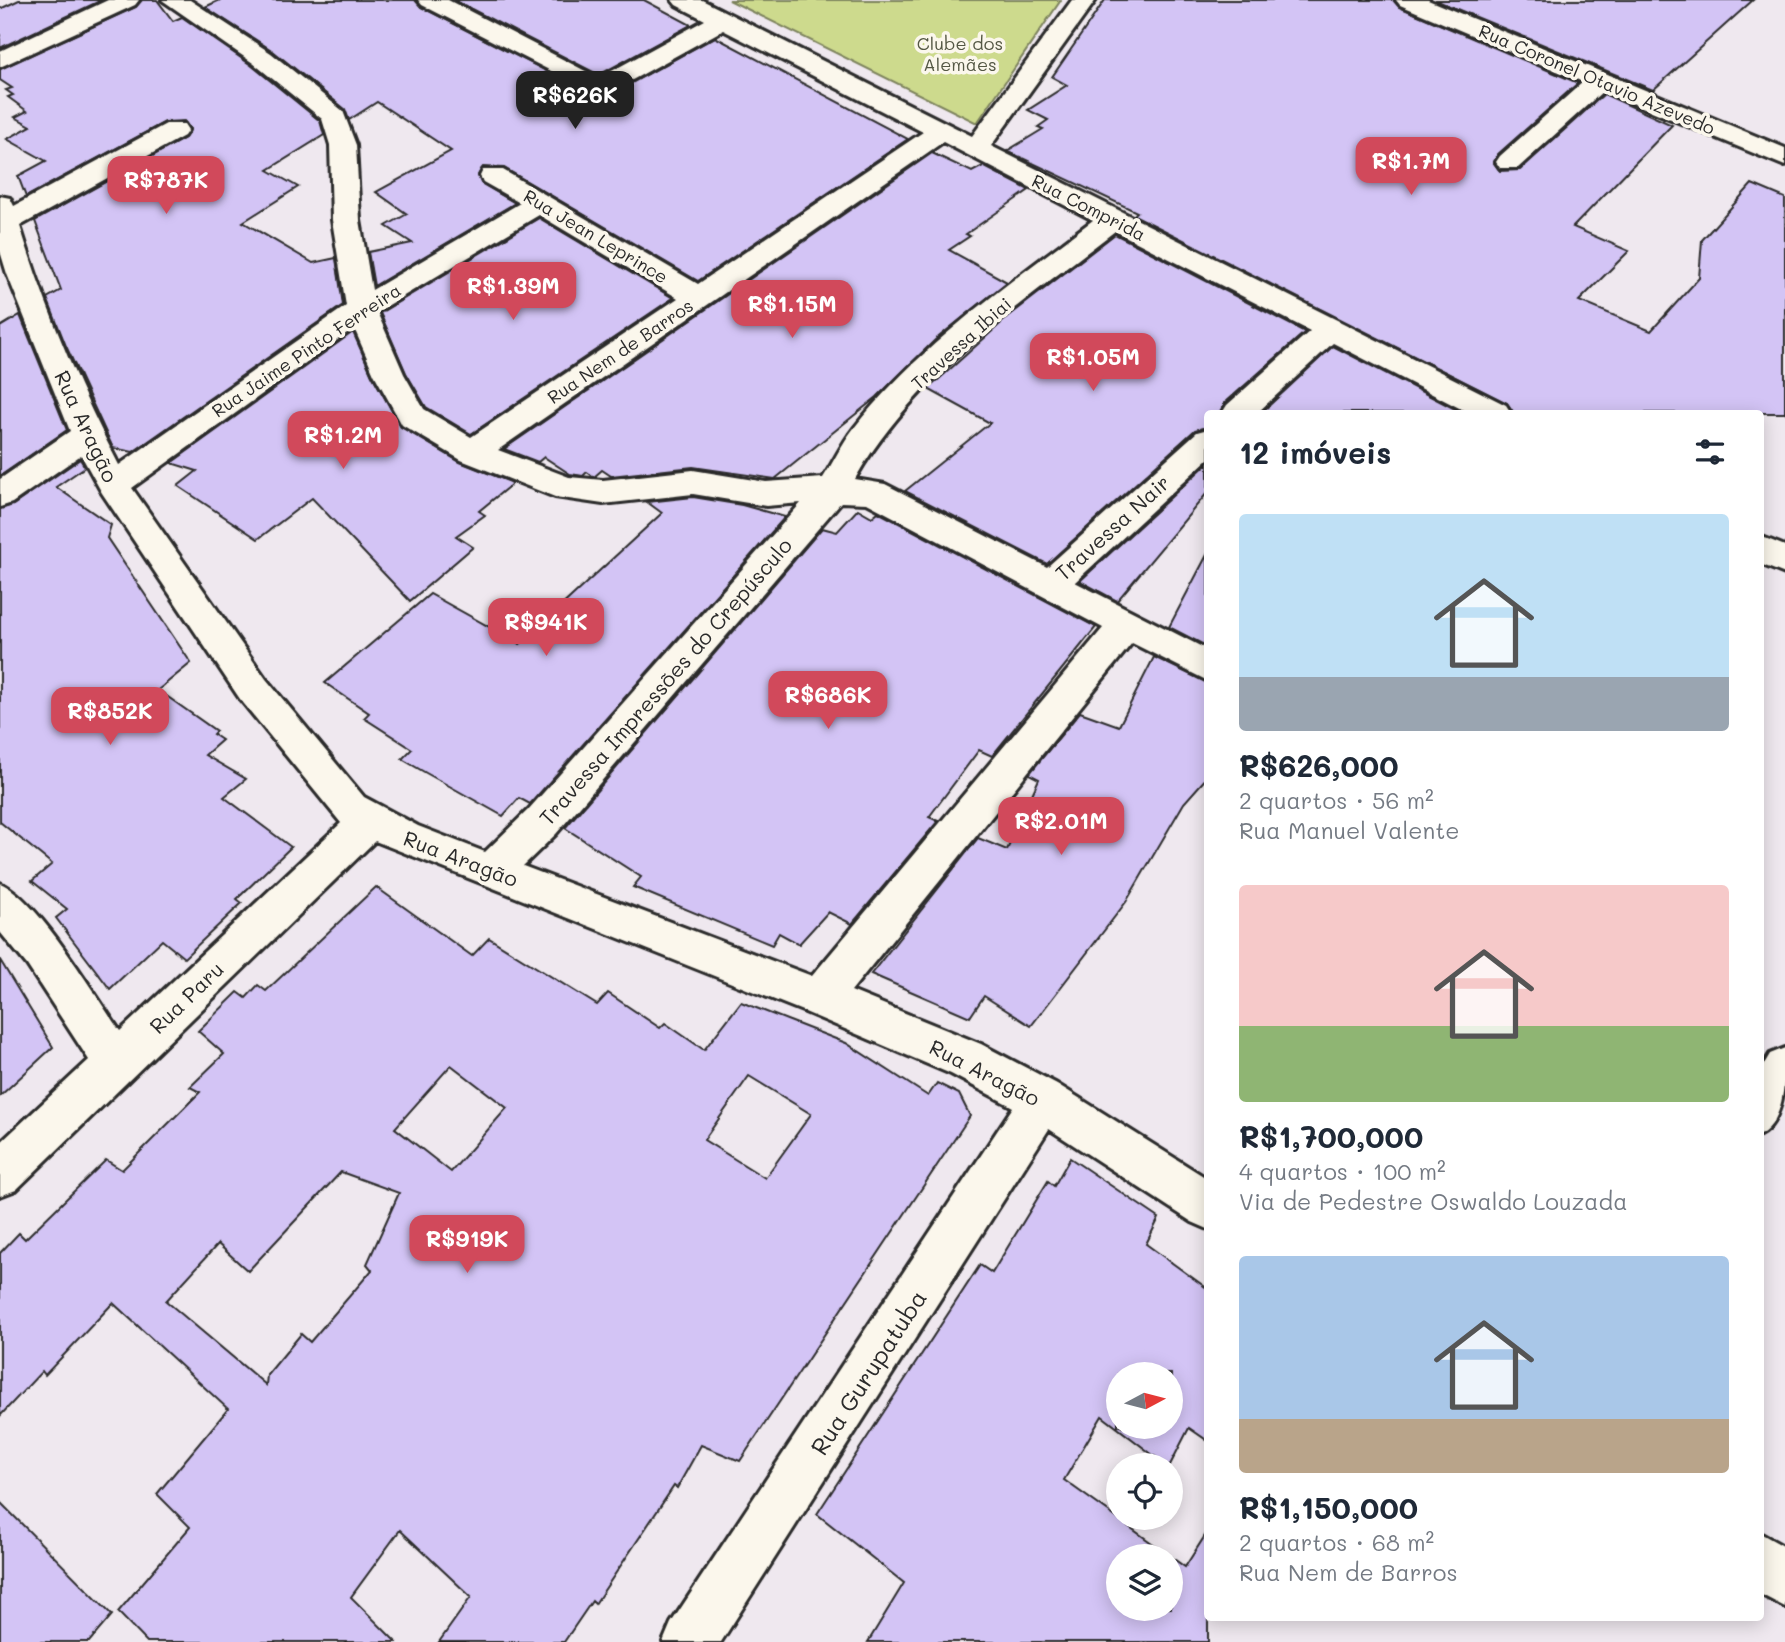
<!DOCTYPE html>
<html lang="pt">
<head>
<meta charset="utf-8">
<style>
	body { margin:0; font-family:Mali,sans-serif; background:#f2f2f3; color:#1f2937; height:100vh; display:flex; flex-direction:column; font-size:26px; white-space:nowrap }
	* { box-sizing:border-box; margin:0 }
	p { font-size:23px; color:#747a83 }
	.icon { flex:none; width:38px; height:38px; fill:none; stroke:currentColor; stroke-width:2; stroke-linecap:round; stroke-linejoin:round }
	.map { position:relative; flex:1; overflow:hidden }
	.drawer { position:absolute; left:1204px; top:410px; width:560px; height:1211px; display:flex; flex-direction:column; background:#fff; border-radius:7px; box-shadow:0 4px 18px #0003 }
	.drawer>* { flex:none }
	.needle { width:46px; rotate:83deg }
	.tools { position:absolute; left:1106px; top:1362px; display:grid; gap:14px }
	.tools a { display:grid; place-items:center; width:77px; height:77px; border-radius:50%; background:#fff; box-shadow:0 4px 18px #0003; font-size:35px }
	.price { position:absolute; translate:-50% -60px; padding:0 16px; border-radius:14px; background:#d1495b; color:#fff; font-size:23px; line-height:46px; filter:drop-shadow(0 2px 4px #0008) }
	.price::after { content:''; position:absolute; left:50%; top:42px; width:21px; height:16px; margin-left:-10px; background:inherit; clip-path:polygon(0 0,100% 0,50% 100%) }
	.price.active { background:#222; color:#fff }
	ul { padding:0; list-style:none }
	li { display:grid; align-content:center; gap:14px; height:371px; padding:0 35px }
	li span { display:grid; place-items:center; height:217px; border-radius:7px; color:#555 }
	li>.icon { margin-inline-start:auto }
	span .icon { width:126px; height:126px; fill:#fffc; stroke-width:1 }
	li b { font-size:30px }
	h2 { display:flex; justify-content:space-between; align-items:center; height:84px; padding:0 35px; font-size:30px }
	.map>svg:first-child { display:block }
	.green { fill:#cdda8d; stroke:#7c825c; stroke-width:2 }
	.building { fill:#d3c4f5; stroke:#2b2b2b; stroke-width:2; fill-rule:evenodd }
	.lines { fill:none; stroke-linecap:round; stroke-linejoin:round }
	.minor-casing { stroke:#2b2b2b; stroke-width:6 }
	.minor { fill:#fbf7ec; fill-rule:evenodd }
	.labels { text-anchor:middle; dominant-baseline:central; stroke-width:7; stroke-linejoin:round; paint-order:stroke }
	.far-park-label { font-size:18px; fill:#545744; stroke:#fbf7ec }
	.far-street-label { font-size:18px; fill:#2b2b2b; stroke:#fbf7ec }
	.street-label { font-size:21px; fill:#2b2b2b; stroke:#fbf7ec }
	.near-street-label { font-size:24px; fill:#2b2b2b; stroke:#fbf7ec }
</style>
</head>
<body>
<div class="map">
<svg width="1785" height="1642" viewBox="0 0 1785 1642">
	<rect width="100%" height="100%" fill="#efe8ef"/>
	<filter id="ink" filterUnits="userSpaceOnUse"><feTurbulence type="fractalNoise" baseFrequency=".0143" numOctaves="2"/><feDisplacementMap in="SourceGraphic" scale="14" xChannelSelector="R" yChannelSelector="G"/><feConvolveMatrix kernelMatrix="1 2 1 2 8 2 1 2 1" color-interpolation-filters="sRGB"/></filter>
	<g filter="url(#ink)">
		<!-- green -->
		<polygon class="green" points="729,0 1061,0 977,123"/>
		<!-- building -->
		<g class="building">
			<polygon points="19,0 102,0 0,48 0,9"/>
			<polygon points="142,0 157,0 173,21 182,17 251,65 320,121 324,135 268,170 298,187 243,222 313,263 336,258 343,305 133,452 113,448 66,346 47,298 61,290 35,221 185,138 190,129 184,121 165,122 26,197 18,176 46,161 7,139 31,126 15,117 27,111 8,97 13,95 6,90 12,88 0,80 0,69 136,7"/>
			<polygon points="220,0 415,0 421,7 597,97 615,92 715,37 908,139 698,281 504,168 483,167 478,175 481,183 515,203 374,286 368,252 412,243 386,226 407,214 376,192 451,151 377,102 349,120 345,109 273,51 205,7"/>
			<polygon points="454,0 644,0 691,25 599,75"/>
			<polygon points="1105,0 1393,0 1399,7 1578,83 1498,154 1494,163 1500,171 1520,170 1604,94 1672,125 1573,227 1629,251 1579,301 1651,331 1699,278 1702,240 1752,184 1785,198 1785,413 1514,413 1507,403 1134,215 1137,212 1007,151 1043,129 1038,127 1048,120 1028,110 1067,85 1052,77"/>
			<polygon points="1435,0 1753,0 1653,90"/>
			<polygon points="932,153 972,172 983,166 1029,190 966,234 970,236 949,250 1007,282 935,340 877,397 775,479 693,467 611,476 602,470 594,477 587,472 583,476 570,474 544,457 538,462 504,449"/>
			<polygon points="539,218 673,298 471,434 426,407 406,373 380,313"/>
			<polygon points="1115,234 1305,332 1225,403 1219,413 1208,413 1208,427 1195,430 1047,564 905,491 990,423 928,389 1009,316"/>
			<polygon points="20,315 67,430 0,476 0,327"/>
			<polygon points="353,332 372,375 401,427 460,462 513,483 479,511 485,515 456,536 473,547 410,601 312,498 258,539 178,486 197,471 171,463"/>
			<polygon points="1333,346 1463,413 1261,413"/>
			<polygon points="80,459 85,467 56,487 111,525 107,538 191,663 158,690 216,731 213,734 222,740 205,755 246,779 224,797 291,847 237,899 242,903 184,958 162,940 110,989 56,918 67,909 32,881 52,864 0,822 0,509 13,505"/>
			<polygon points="1208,463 1208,492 1117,601 1080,581"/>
			<polygon points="693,497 742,505 785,517 530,804 519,798 503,816 426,773 402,759 412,749 364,718 369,713 325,683 430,594 520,644 662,513 647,502"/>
			<polygon points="858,509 872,517 878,512 1096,627 992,756 979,750 929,817 938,821 852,924 828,912 799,944 779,933 772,945 633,887 641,877 565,828 822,528 837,532"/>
			<polygon points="1208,553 1208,647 1169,627"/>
			<polygon points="1154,657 1208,683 1208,776 1184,803 1126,902 1031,1026 984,996 970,1017 871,974 978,838 1007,850 1039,779 1029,774 1080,712 1119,726"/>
			<path d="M 376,887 L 472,956 L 489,938 L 597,1005 L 608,993 L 660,1028 L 665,1023 L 704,1050 L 741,1002 L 846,1043 L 928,1096 L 937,1083 L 959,1094 L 970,1116 L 740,1461 L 701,1445 L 677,1488 L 674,1486 L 595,1604 L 592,1601 L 564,1642 L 439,1642 L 471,1597 L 400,1530 L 351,1597 L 396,1642 L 147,1642 L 118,1612 L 190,1527 L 157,1494 L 228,1409 L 113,1303 L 45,1375 L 42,1371 L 0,1416 L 0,1253 L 19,1233 L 25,1239 L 106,1160 L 122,1170 L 200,1092 L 190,1087 L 224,1054 L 198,1031 L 238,992 L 246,998 L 258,985 L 266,991 ZM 451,1065 L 507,1108 L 451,1172 L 395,1128 ZM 749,1076 L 811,1114 L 765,1178 L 704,1140 ZM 341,1172 L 399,1193 L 367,1264 L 372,1270 L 310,1342 L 301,1334 L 267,1375 L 266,1385 L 166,1301 L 218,1244 L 248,1271 Z"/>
			<polygon points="0,960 53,1047 0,1096"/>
			<path d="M 1070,1158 L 1159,1218 L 1146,1244 L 1208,1289 L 1208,1441 L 1189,1428 L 1170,1465 L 1166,1465 L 1102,1416 L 1064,1480 L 1170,1556 L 1118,1556 L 1118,1608 L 1171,1608 L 1171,1557 L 1185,1567 L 1208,1531 L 1208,1642 L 868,1642 L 904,1583 L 817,1514 L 980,1265 L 992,1273 L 1048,1181 L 1054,1186 ZM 1118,1374 L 1171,1374 L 1171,1426 L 1118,1426 Z"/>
			<polygon points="0,1502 112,1615 89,1642 0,1642"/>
		</g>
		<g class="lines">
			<defs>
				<g id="minor">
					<polygon points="108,0 139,0 135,5 0,67 0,51"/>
					<path d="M 162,0 L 190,0 L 271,53 L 343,111 L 356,145 L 360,220 L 372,290 L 520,203 L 483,182 L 480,176 L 483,170 L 503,170 L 698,284 L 923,132 L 723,30 L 614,90 L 596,94 L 422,5 L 418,0 L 448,0 L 599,78 L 705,20 L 676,5 L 672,0 L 702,0 L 972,136 L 1072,0 L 1096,0 L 991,146 L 1506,405 L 1511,413 L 1469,413 L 1333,343 L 1257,413 L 1222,413 L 1227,405 L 1310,331 L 1115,231 C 1022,303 914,375 855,479 L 885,484 L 1047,567 L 1197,432 L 1208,429 L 1208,459 L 1075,582 L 1208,650 L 1208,681 L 1132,643 L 851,991 L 981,1044 L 1057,1084 L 1208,1179 L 1208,1229 L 1192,1222 L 1049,1129 L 721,1642 L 663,1642 L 671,1623 L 1013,1107 L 951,1074 L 805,1012 L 375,841 L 16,1190 L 0,1196 L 0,1143 L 89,1060 L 27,965 L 0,932 L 0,883 C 37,897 95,996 120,1031 L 341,823 L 240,699 L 102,493 L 81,455 L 12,503 L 0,507 L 0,479 L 70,431 L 7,274 L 0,251 L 0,196 L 10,198 L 14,206 L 166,124 L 184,124 L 188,130 L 184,136 L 20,226 C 45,307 79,389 119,465 L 346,306 L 332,220 L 330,145 L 322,119 L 253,63 ZM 943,142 L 1093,220 C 1010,283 920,345 854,428 C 842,443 834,461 823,478 L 766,482 L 693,470 L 603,480 L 569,477 L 498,450 ZM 539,215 L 678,298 L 471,437 L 424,409 L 404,374 L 377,312 ZM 354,328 L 374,374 L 402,425 L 461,460 L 555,497 L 603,504 L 693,494 L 766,506 L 801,503 L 528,810 L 485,852 L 418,826 L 364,797 L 266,679 L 132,488 ZM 841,502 L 867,503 L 1103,628 L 812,976 L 523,866 L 556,834 Z"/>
					<polygon points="1396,0 1428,0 1785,148 1785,166 1603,91 1518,168 1500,168 1496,162 1500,156 1583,82 1400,5"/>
					<polygon points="1760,536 1785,546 1785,574 1760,564"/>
					<path d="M 1785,1048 C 1785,1081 1785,1121 1760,1135 L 1760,1071 L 1770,1054 Z"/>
					<polygon points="1760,1533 1785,1547 1785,1607 1760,1594"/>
				</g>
			</defs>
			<!-- minor casing -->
			<use href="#minor" class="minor-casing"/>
			<!-- minor -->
			<use href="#minor" class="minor"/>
		</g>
	</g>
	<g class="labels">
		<!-- far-park labels -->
		<g class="far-park-label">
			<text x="960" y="43">Clube dos<tspan x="960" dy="21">Alemães</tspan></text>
		</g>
		<!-- far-street labels -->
		<g class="far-street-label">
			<text transform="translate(1597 79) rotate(23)">Rua Coronel Otavio Azevedo</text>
			<text transform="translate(1089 207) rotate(27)">Rua Comprida</text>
			<text transform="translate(596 236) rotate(31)">Rua Jean Leprince</text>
			<text transform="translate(961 343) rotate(-42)">Travessa Ibiai</text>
			<text transform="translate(306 350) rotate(-34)">Rua Jaime Pinto Ferreira</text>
			<text transform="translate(620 351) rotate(-34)">Rua Nem de Barros</text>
		</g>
		<!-- street labels -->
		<g class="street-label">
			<text transform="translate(87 426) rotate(65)">Rua Aragão</text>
			<text transform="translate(1112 527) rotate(-42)">Travessa Nair</text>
			<text transform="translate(665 681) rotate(-49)">Travessa Impressões do Crepúsculo</text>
			<text transform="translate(461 858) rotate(21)">Rua Aragão</text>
			<text transform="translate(186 997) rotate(-44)">Rua Paru</text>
			<text transform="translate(985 1072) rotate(27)">Rua Aragão</text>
		</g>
		<!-- near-street labels -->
		<g class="near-street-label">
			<text transform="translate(868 1372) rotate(-57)">Rua Gurupatuba</text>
		</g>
	</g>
</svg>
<div class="tools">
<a><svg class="needle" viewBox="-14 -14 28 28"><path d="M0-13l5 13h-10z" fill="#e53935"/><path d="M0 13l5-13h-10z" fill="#747a83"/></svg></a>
<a><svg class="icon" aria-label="locate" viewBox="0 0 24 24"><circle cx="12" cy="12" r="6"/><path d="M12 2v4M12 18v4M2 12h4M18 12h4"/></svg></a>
<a><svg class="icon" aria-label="layers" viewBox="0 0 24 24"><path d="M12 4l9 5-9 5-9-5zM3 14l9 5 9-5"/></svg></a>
</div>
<b class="price active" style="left:575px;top:131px">R$626K</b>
<b class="price" style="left:1411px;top:197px">R$1.7M</b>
<b class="price" style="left:166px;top:216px">R$787K</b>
<b class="price" style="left:513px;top:322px">R$1.39M</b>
<b class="price" style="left:792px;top:340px">R$1.15M</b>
<b class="price" style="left:1093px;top:393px">R$1.05M</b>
<b class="price" style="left:343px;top:471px">R$1.2M</b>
<b class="price" style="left:546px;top:658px">R$941K</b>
<b class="price" style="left:828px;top:731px">R$686K</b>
<b class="price" style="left:110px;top:747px">R$852K</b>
<b class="price" style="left:1061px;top:857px">R$2.01M</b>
<b class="price" style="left:467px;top:1275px">R$919K</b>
<section class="drawer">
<h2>12 imóveis<svg class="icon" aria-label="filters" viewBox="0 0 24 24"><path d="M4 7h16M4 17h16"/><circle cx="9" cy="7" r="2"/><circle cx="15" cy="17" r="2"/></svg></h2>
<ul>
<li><span style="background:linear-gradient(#bfe0f5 75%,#9aa5b1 0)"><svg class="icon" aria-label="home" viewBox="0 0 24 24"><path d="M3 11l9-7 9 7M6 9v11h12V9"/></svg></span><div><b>R$626,000</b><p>2 quartos · 56 m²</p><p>Rua Manuel Valente</p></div></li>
<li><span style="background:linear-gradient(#f6c9c9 65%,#8fb573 0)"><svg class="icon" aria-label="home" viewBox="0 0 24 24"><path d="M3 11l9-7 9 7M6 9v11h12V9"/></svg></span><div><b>R$1,700,000</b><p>4 quartos · 100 m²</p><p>Via de Pedestre Oswaldo Louzada</p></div></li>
<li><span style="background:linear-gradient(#a9c7e8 75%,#b9a48a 0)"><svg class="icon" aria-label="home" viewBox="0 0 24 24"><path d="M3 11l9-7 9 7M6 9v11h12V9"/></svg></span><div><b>R$1,150,000</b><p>2 quartos · 68 m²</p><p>Rua Nem de Barros</p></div></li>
</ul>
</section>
</div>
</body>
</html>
